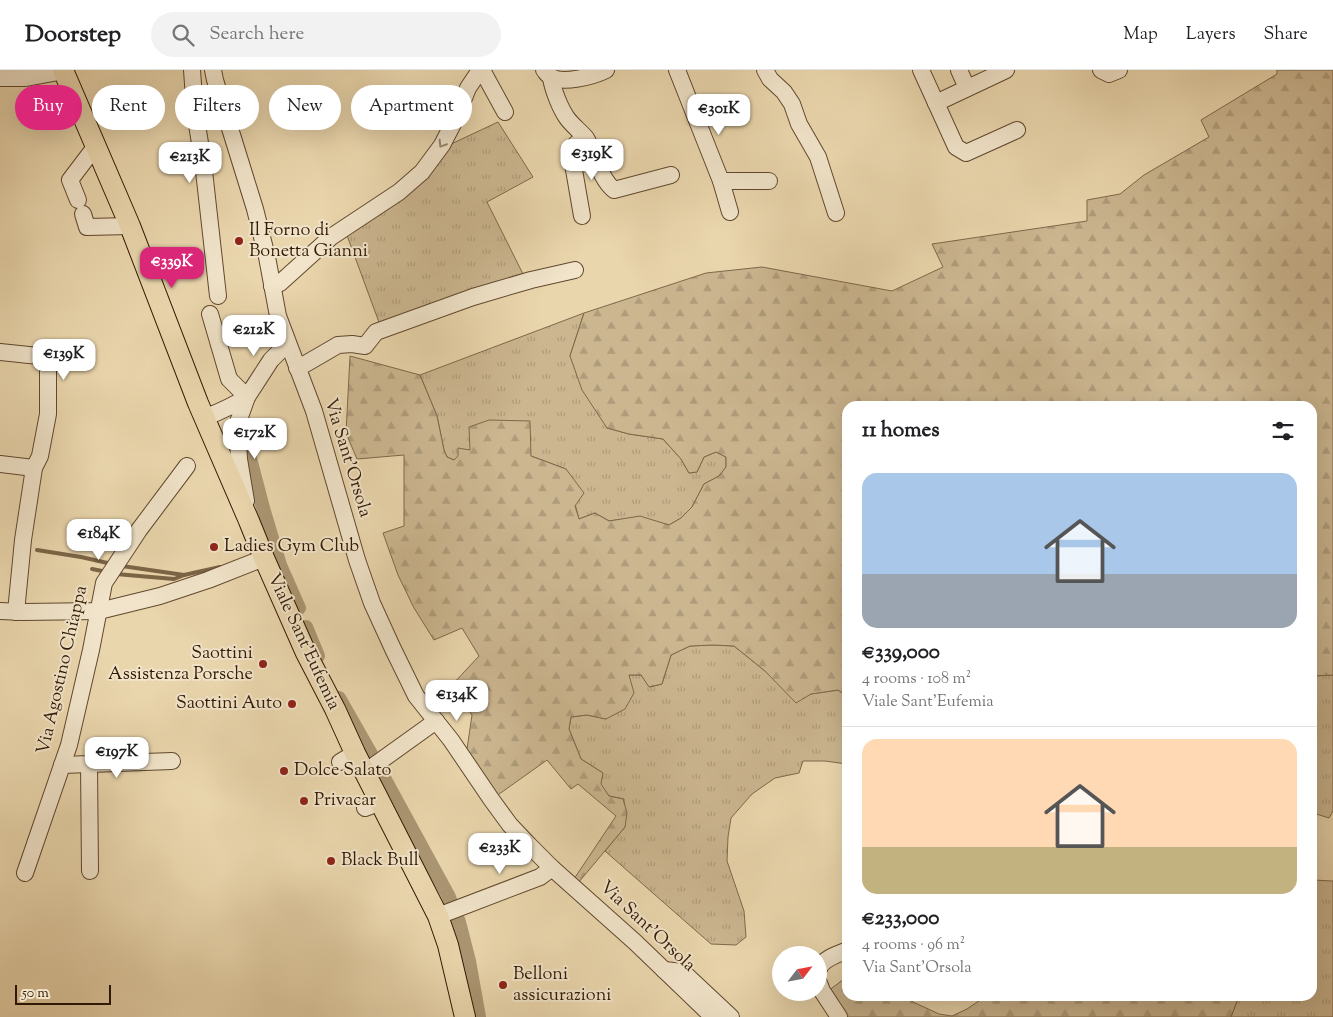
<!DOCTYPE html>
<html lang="en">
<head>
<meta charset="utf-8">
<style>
	body { margin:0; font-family:"Sorts Mill Goudy",serif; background:#f2f2f2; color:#202124; height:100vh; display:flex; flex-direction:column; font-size:19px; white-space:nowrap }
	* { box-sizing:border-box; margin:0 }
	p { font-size:16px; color:#757577 }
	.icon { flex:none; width:28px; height:28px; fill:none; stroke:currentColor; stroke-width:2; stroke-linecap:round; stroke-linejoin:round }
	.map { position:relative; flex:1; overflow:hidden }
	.drawer { position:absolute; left:842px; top:331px; width:475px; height:600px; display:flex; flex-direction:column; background:#fff; border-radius:15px; box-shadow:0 5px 20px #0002 }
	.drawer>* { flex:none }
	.banner { position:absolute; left:15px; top:15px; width:475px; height:45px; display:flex; gap:10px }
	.needle { width:32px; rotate:58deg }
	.controls { position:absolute; left:772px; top:876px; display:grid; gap:10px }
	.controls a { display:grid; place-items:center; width:55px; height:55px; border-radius:50%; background:#fff; box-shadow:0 5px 20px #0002; font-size:25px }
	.scale { position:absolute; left:15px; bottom:12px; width:96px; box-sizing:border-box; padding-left:5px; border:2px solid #321903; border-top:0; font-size:14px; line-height:18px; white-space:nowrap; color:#321903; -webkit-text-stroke:4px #f1e4ca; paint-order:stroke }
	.price { position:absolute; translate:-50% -42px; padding:0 11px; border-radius:10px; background:#fff; color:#222; font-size:16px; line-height:32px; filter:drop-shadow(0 1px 2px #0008) }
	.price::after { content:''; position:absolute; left:50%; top:30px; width:15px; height:11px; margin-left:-8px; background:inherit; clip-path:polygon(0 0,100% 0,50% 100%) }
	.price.active { background:#db2777; color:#fff }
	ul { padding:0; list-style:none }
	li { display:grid; align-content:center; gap:10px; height:265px; padding:0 20px }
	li+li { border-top:1px solid #e0e0e0 }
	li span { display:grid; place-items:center; height:155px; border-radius:15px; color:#555 }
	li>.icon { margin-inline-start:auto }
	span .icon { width:90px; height:90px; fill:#fffc; stroke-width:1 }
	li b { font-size:21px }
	h2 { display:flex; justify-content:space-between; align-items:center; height:60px; padding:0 20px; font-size:21px }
	.pill { padding:0 18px; border-radius:22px; background:#fff; box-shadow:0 5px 20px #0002; font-size:18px; line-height:45px }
	.pill.active { background:#db2777; color:#fff }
	header { display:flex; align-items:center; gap:30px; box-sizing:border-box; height:70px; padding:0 25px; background:#fff; border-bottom:1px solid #e0e0e0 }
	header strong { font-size:24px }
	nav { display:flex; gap:28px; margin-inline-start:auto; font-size:18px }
	.search { width:350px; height:45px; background:#f2f2f2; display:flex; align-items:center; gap:12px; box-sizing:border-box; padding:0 18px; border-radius:28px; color:#757577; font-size:19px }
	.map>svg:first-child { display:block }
	.grass { fill:url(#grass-tufts); stroke:#7e684a }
	.forest { fill:url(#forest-firs); stroke:#7e684a }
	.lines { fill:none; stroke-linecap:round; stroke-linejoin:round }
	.stream { stroke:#7b6446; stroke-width:4 }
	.canal { stroke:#ab9673; stroke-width:14 }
	.minor-casing { stroke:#60482e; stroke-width:18 }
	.major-casing { stroke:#321903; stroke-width:22 }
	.minor { stroke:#f1e4ca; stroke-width:16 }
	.major { stroke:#ead6ad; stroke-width:20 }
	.oneway { stroke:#9b8970 }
	.poi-dot { fill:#8f2418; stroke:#f1e4ca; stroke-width:2 }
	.labels { text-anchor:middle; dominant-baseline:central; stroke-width:4; stroke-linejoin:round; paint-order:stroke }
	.poi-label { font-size:18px; fill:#321903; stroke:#f1e4ca; text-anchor:start }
	.street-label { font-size:18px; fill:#321903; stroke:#f1e4ca }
</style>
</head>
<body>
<header>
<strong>Doorstep</strong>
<div class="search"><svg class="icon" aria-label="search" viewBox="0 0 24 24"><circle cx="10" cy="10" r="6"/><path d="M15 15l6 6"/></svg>Search here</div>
<nav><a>Map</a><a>Layers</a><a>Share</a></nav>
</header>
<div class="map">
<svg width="1333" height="947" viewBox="0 0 1333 947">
	<defs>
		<pattern id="grass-tufts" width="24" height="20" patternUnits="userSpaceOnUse" patternTransform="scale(1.25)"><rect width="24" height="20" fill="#cbb690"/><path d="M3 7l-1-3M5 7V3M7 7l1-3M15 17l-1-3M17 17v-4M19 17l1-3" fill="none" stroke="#af9c7b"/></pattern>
		<pattern id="forest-firs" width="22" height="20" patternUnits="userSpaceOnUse" patternTransform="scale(1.25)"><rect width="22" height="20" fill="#cbb690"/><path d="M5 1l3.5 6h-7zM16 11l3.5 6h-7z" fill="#af9c7b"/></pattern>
	</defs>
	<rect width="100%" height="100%" fill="#ead6ad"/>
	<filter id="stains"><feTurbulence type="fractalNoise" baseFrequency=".004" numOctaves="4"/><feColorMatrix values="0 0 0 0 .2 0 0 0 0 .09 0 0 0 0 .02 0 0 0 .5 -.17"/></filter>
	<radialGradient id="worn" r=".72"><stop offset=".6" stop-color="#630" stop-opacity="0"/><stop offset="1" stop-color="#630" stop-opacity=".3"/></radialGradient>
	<!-- grass -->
	<g class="grass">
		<polygon points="498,52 533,107 487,132 523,204 380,255 345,160 449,75"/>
		<polygon points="584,243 570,286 607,358 629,364 663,369 681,389 689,403 697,402 704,387 716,382 726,387 726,397 719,406 704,414 692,437 681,448 669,455 640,447 609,451 595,443 579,449 566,399 531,386 470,380 458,386 454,390 447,387 444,380 437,346 420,305"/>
		<polygon points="713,575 734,576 765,601 811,624 838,620 847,626 847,694 825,691 803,691 799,703 775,708 752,724 731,748 728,767 727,791 744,841 746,867 736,875 711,874 605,781 625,757 624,729 609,726 600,714 603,703 581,689 569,659 571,647 587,645 606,649 629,605 641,605 650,617 662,614 671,585 690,576"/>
		<polygon points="1333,605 1333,741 1329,748 1313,743 1312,606"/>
		<polygon points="1313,810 1333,811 1333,947 1231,947 1239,926 1312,926"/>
	</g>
	<!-- forest -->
	<g class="forest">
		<polygon points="1277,0 1333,0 1333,605 1313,606 1312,336 848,336 847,626 838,620 811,624 796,633 765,601 734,576 713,575 690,576 671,585 662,614 649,617 641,605 629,605 634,623 625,639 606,649 587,645 571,647 569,659 581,689 603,703 601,714 609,726 623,729 627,743 625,757 578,813 574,809 616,746 578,714 571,719 547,690 495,727 467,679 472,645 452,615 479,586 462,558 434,570 414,538 398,505 383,463 404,456 404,385 357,389 346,363 350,286 420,305 437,346 444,380 447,387 454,390 458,386 458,378 470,380 469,357 489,350 530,351 531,386 566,399 584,423 575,436 579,449 595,443 609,451 640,446 669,455 681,448 692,437 704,414 719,406 726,397 726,387 716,382 704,387 697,402 689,403 681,389 663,369 629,364 607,358 582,320 570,286 584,243 706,203 762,197 892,221 943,197 932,174 1087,151 1087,130 1120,124 1144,105 1209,67 1201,50 1277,4"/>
		<polygon points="844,909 847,909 848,926 900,926 939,944 952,946 967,939 986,926 1239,926 1231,947 839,947 828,921"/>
	</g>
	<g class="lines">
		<!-- stream -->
		<g class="stream">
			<polyline points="37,480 81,487 112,494"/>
			<polyline points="122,496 184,505"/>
			<polyline points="92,499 107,502"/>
			<polyline points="116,504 174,509 184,505 220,497"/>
		</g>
		<!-- canal -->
		<g class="canal">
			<polyline points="247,377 263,438 280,495 299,538"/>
			<polyline points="306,557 318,586"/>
			<polyline points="339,628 371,684 448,825 459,852 469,891 479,947"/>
		</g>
		<defs>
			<g id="minor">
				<polyline points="192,0 195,42 203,92 218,226"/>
				<polyline points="213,0 215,10 255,139 267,187 278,246 314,341 357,490 372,533 393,579 416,626 451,670 491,729 510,755 529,775 552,798 635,872 713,947"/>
				<polyline points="482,0 505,42"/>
				<path d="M 544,0 C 546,2 547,5 550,6 C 561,15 594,6 606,0"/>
				<polyline points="677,0 721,111 730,142"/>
				<polyline points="765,0 770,9 784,22 792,34 799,54 818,87 836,143"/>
				<polyline points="921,0 956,77 966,83 1017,60"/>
				<polyline points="959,0 967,18"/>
				<polyline points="1101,0 1109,4 1119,0"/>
				<polyline points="0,8 26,8 64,1"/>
				<path d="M 551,8 C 553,20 560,38 567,48 C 572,55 580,61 586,68 C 596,85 599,107 614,120 L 671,105"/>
				<polyline points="936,33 1006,0"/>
				<polyline points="721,111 769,111"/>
				<polyline points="78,130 70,110 95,77"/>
				<polyline points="83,144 87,157 130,156"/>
				<polyline points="582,146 573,94 576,74 585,68"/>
				<polyline points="272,216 280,213 331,167 399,122 422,102 442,75 456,48 468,18 480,0"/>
				<polyline points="210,244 229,309 247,327"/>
				<polyline points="0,282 48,287 48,344 40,386 34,398 23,470 16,542"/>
				<polyline points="297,298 307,293 338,275 352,274 365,276 376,262 473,227 531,210 575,200"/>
				<path d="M 204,348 C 219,342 233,336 247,327"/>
				<polyline points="0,394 34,398"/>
				<polyline points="246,431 239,389 237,355 247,327 271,290 280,281 289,277"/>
				<polyline points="0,541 23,542 99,541 160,526 208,510 264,488"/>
				<polyline points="340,692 355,683"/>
				<polyline points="89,694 90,801"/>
				<polyline points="62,695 172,691"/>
				<polyline points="365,702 436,651"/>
				<polyline points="365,738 381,732"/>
				<polyline points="25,803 69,675 91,580 104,513 139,460 187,396"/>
				<polyline points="438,846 540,807 552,798"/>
				<path d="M 819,899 C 822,889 838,884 848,880"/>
				<polyline points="664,900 683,902 731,947"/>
				<polyline points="819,913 822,921 839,947"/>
			</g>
			<polyline id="major" points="63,0 130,156 198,333 249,451 264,488 306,583 335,639 355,683 438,846 448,875 465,947"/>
		</defs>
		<!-- minor casing -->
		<use href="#minor" class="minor-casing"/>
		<!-- major casing -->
		<use href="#major" class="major-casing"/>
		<!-- minor -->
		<use href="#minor" class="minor"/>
		<!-- major -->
		<use href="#major" class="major"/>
	</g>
	<!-- one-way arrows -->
	<defs><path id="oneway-chevron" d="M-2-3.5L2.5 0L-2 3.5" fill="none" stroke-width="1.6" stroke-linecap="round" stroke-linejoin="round" transform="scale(1.25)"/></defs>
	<use class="oneway" href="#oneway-chevron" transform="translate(442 74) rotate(122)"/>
	<!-- markers -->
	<g class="poi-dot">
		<circle cx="239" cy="171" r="5"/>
		<circle cx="214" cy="477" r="5"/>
		<circle cx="263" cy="594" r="5"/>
		<circle cx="292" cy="634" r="5"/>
		<circle cx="284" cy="701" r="5"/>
		<circle cx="304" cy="731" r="5"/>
		<circle cx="331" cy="791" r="5"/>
		<circle cx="503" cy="915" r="5"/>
	</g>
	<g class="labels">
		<!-- poi labels -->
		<g class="poi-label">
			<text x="249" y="161">Il Forno di<tspan x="249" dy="21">Bonetta Gianni</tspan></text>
			<text x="224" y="477">Ladies Gym Club</text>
			<text x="253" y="584" text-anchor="end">Saottini<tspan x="253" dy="21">Assistenza Porsche</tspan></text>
			<text x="282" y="634" text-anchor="end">Saottini Auto</text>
			<text x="294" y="701">Dolce Salato</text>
			<text x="314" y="731">Privacar</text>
			<text x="341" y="791">Black Bull</text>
			<text x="513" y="905">Belloni<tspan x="513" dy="21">assicurazioni</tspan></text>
		</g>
		<!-- street labels -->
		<g class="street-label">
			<text transform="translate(347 388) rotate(73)">Via Sant'Orsola</text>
			<text transform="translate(303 572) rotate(65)">Viale Sant'Eufemia</text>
			<text transform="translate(63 600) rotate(-77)">Via Agostino Chiappa</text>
			<text transform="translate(647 857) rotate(43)">Via Sant'Orsola</text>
		</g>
	</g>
	<rect width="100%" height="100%" filter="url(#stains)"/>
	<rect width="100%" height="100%" fill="url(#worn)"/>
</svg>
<div class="controls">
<a><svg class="needle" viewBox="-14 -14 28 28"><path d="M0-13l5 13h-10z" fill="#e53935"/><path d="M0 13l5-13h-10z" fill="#757577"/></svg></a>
</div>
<div class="scale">50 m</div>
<b class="price" style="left:719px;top:66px">€301K</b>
<b class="price" style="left:592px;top:111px">€319K</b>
<b class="price" style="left:190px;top:114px">€213K</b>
<b class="price active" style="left:172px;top:219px">€339K</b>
<b class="price" style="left:254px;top:287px">€212K</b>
<b class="price" style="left:64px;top:311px">€139K</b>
<b class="price" style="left:255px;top:390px">€172K</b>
<b class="price" style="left:99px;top:491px">€184K</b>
<b class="price" style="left:457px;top:652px">€134K</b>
<b class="price" style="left:117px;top:709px">€197K</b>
<b class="price" style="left:500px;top:805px">€233K</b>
<div class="banner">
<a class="pill active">Buy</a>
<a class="pill">Rent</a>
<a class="pill">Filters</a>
<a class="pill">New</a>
<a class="pill">Apartment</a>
</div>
<section class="drawer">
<h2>11 homes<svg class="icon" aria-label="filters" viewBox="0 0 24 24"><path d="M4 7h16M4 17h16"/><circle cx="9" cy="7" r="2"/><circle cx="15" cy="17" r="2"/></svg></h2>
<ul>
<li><span style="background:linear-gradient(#a9c7e8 65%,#9aa5b1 0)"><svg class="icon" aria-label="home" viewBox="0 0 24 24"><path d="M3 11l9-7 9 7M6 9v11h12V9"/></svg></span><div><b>€339,000</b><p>4 rooms · 108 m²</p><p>Viale Sant'Eufemia</p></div></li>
<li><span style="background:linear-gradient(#ffd9b3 70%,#c2b280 0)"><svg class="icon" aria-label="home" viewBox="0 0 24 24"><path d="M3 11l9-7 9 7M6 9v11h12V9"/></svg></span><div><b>€233,000</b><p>4 rooms · 96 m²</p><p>Via Sant'Orsola</p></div></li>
</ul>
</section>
</div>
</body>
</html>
